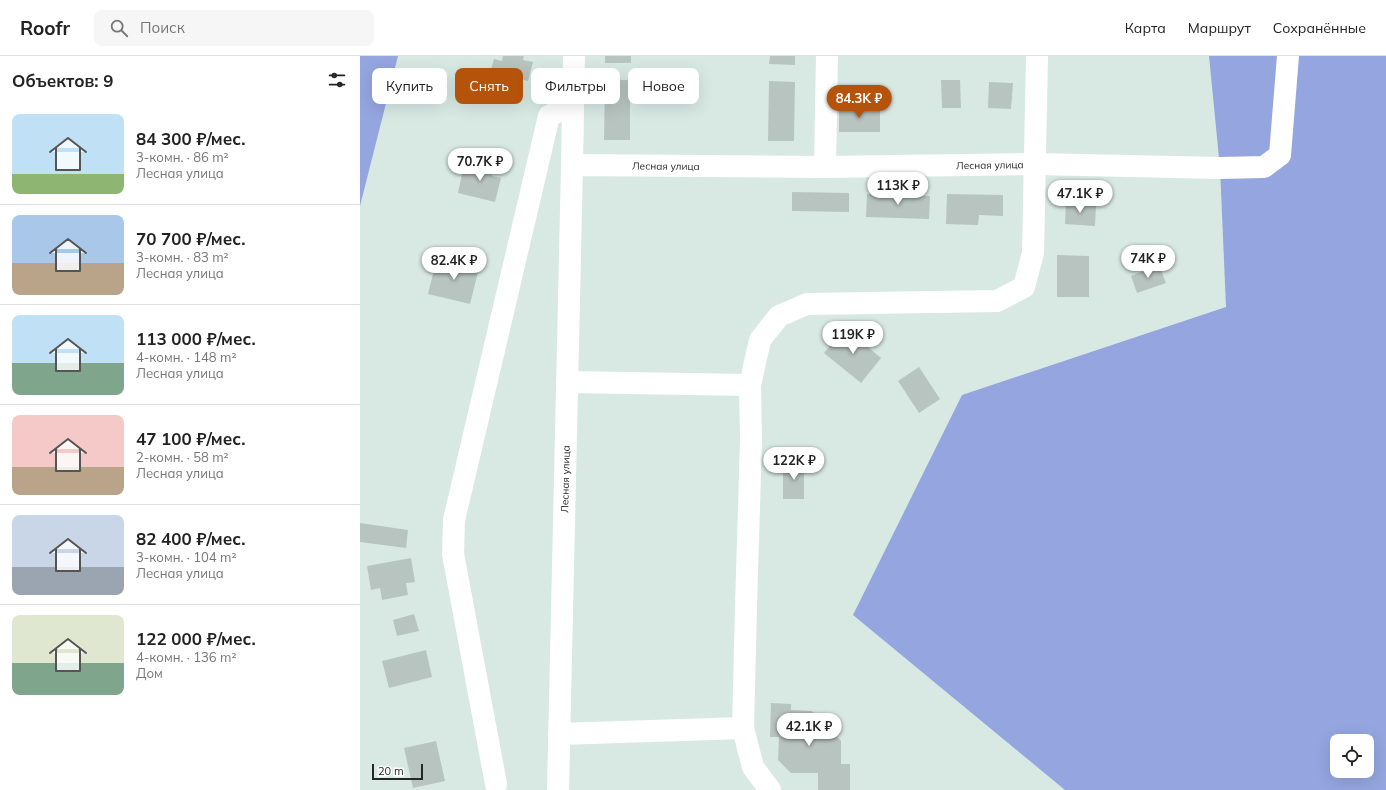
<!DOCTYPE html>
<html lang="ru">
<head>
<meta charset="utf-8">
<style>
	body { margin:0; font-family:Mulish,sans-serif; background:#f6f6f6; color:#222; height:100vh; display:flex; flex-direction:column; font-size:15px; white-space:nowrap }
	* { box-sizing:border-box; margin:0 }
	p { font-size:13px; color:#767676 }
	.icon { flex:none; width:22px; height:22px; fill:none; stroke:currentColor; stroke-width:2; stroke-linecap:round; stroke-linejoin:round }
	.map { position:relative; flex:1; overflow:hidden }
	.sheet { display:flex; flex-direction:column; background:#fff; width:360px }
	.sheet>* { flex:none }
	.guide { position:absolute; left:12px; top:12px; width:380px; height:36px; display:flex; gap:8px }
	.tools { position:absolute; left:970px; top:678px; display:grid; gap:8px }
	.tools a { display:grid; place-items:center; width:44px; height:44px; border-radius:8px; background:#fff; box-shadow:0 4px 16px #0002; font-size:20px }
	.scale { position:absolute; left:12px; bottom:10px; width:51px; box-sizing:border-box; padding-left:4px; border:2px solid #262626; border-top:0; font-size:11px; line-height:14px; white-space:nowrap; color:#262626; -webkit-text-stroke:3px #fff; paint-order:stroke }
	.price { position:absolute; translate:-50% -34px; padding:0 9px; border-radius:14px; background:#fff; color:#222; font-size:13px; line-height:26px; filter:drop-shadow(0 1px 2px #0008) }
	.price::after { content:''; position:absolute; left:50%; top:24px; width:12px; height:9px; margin-left:-6px; background:inherit; clip-path:polygon(0 0,100% 0,50% 100%) }
	.price.selected { background:#b45309; color:#fff }
	ul { padding:0; list-style:none }
	li { display:flex; align-items:center; gap:12px; height:100px; padding:0 12px }
	li+li { border-top:1px solid #e0e0e0 }
	li span { display:grid; place-items:center; flex:none; width:112px; height:80px; border-radius:8px; color:#555 }
	li>.icon { margin-inline-start:auto }
	span .icon { width:48px; height:48px; fill:#fffc; stroke-width:1 }
	li b { font-size:17px }
	h2 { display:flex; justify-content:space-between; align-items:center; height:48px; padding:0 12px; font-size:17px }
	.chip { padding:0 14px; border-radius:8px; background:#fff; box-shadow:0 4px 16px #0002; font-size:14px; line-height:36px }
	.chip.selected { background:#b45309; color:#fff }
	header { display:flex; align-items:center; gap:24px; box-sizing:border-box; height:56px; padding:0 20px; background:#fff; border-bottom:1px solid #e0e0e0 }
	header strong { font-size:19px }
	nav { display:flex; gap:22px; margin-inline-start:auto; font-size:14px }
	.search { width:280px; height:36px; background:#f6f6f6; display:flex; align-items:center; gap:10px; box-sizing:border-box; padding:0 14px; border-radius:8px; color:#767676; font-size:15px }
	main { display:flex; flex:1; min-height:0 }
	.map>svg:first-child { display:block }
	.green { fill:#95a5df; fill-rule:evenodd }
	.building { fill:#b8c4c0 }
	.lines { fill:none; stroke-linecap:round; stroke-linejoin:round }
	.minor { stroke:#fff; stroke-width:22 }
	.labels { text-anchor:middle; dominant-baseline:central; stroke-width:4; stroke-linejoin:round; paint-order:stroke }
	.street-label { font-size:10px; fill:#262626; stroke:#fff }
</style>
</head>
<body>
<header>
<strong>Roofr</strong>
<div class="search"><svg class="icon" aria-label="search" viewBox="0 0 24 24"><circle cx="10" cy="10" r="6"/><path d="M15 15l6 6"/></svg>Поиск</div>
<nav><a>Карта</a><a>Маршрут</a><a>Сохранённые</a></nav>
</header>
<main>
<section class="sheet">
<h2>Объектов: 9<svg class="icon" aria-label="filters" viewBox="0 0 24 24"><path d="M4 7h16M4 17h16"/><circle cx="9" cy="7" r="2"/><circle cx="15" cy="17" r="2"/></svg></h2>
<ul>
<li><span style="background:linear-gradient(#bfe0f5 75%,#8fb573 0)"><svg class="icon" aria-label="home" viewBox="0 0 24 24"><path d="M3 11l9-7 9 7M6 9v11h12V9"/></svg></span><div><b>84 300 ₽/мес.</b><p>3-комн. · 86 m²</p><p>Лесная улица</p></div></li>
<li><span style="background:linear-gradient(#a9c7e8 60%,#b9a48a 0)"><svg class="icon" aria-label="home" viewBox="0 0 24 24"><path d="M3 11l9-7 9 7M6 9v11h12V9"/></svg></span><div><b>70 700 ₽/мес.</b><p>3-комн. · 83 m²</p><p>Лесная улица</p></div></li>
<li><span style="background:linear-gradient(#bfe0f5 60%,#7fa58c 0)"><svg class="icon" aria-label="home" viewBox="0 0 24 24"><path d="M3 11l9-7 9 7M6 9v11h12V9"/></svg></span><div><b>113 000 ₽/мес.</b><p>4-комн. · 148 m²</p><p>Лесная улица</p></div></li>
<li><span style="background:linear-gradient(#f6c9c9 65%,#b9a48a 0)"><svg class="icon" aria-label="home" viewBox="0 0 24 24"><path d="M3 11l9-7 9 7M6 9v11h12V9"/></svg></span><div><b>47 100 ₽/мес.</b><p>2-комн. · 58 m²</p><p>Лесная улица</p></div></li>
<li><span style="background:linear-gradient(#c9d6e8 65%,#9aa5b1 0)"><svg class="icon" aria-label="home" viewBox="0 0 24 24"><path d="M3 11l9-7 9 7M6 9v11h12V9"/></svg></span><div><b>82 400 ₽/мес.</b><p>3-комн. · 104 m²</p><p>Лесная улица</p></div></li>
<li><span style="background:linear-gradient(#dfe7d0 60%,#7fa58c 0)"><svg class="icon" aria-label="home" viewBox="0 0 24 24"><path d="M3 11l9-7 9 7M6 9v11h12V9"/></svg></span><div><b>122 000 ₽/мес.</b><p>4-комн. · 136 m²</p><p>Дом</p></div></li>
</ul>
</section>
<div class="map">
<svg width="1026" height="734" viewBox="0 0 1026 734">
	<rect width="100%" height="100%" fill="#d8e9e4"/>
	<!-- green -->
	<g class="green">
		<polygon points="0,0 38,0 0,150"/>
		<path d="M 849,0 L 1026,0 L 1026,734 L 705,734 L 493,559 L 602,339 L 866,251 L 860,112 ZM 977,685 L 1007,685 L 1007,715 L 977,715 Z"/>
	</g>
	<!-- building -->
	<g class="building">
		<polygon points="143,0 164,0 163,4 173,6 168,25 158,22 154,38 135,33 138,19 130,17 134,3 142,5"/>
		<rect x="245" y="0" width="26" height="7"/>
		<polygon points="410,0 435,0 435,9 409,8"/>
		<polygon points="245,24 270,24 270,84 244,84"/>
		<polygon points="581,24 600,24 601,52 582,52"/>
		<polygon points="409,25 435,26 434,85 408,85"/>
		<polygon points="629,26 653,27 651,53 628,52"/>
		<polygon points="479,49 520,50 520,76 479,76"/>
		<polygon points="117,103 135,108 132,120 141,122 135,146 98,137 103,113 114,116"/>
		<polygon points="432,136 489,137 489,156 432,155"/>
		<polygon points="507,138 570,140 569,163 506,161"/>
		<polygon points="587,138 643,139 643,160 619,159 618,169 586,168"/>
		<polygon points="706,147 736,149 735,170 705,168"/>
		<polygon points="697,199 729,200 729,241 697,241"/>
		<polygon points="77,202 119,212 110,248 68,238"/>
		<polygon points="799,209 806,227 777,237 771,220"/>
		<polygon points="485,272 521,302 501,327 464,297"/>
		<polygon points="559,311 580,343 559,357 538,325"/>
		<rect x="423" y="407" width="21" height="36"/>
		<polygon points="0,467 48,474 46,492 0,486"/>
		<polygon points="51,502 55,526 46,527 48,539 22,544 20,532 11,534 7,510"/>
		<polygon points="54,558 59,575 37,580 33,564"/>
		<polygon points="66,594 72,621 29,632 22,605"/>
		<polygon points="411,647 431,648 431,654 452,655 481,685 481,708 490,708 490,734 458,734 458,717 431,717 418,704 419,681 410,681"/>
		<polygon points="76,685 85,725 53,732 44,692"/>
	</g>
	<g class="lines">
		<!-- minor -->
		<g class="minor">
			<polyline points="212,109 214,0"/>
			<polyline points="465,111 467,0"/>
			<polyline points="207,326 390,329"/>
			<polyline points="199,678 383,672"/>
			<polyline points="136,728 93,498 94,464 189,60 213,48"/>
			<path id="s1" d="M 198,734 L 212,109 L 465,111 L 676,108 L 860,112 L 904,111 L 920,99 L 928,0"/>
			<polyline points="410,734 393,711 383,672 386,550 391,384 390,329 400,284 419,260 447,248 637,245 664,231 673,197 677,0"/>
		</g>
	</g>
	<g class="labels">
		<!-- street labels -->
		<g class="street-label">
			<text stroke="none"><textPath href="#s1" startOffset="1043">Лесная улица</textPath></text>
			<text stroke="none"><textPath href="#s1" startOffset="719">Лесная улица</textPath></text>
			<text stroke="none"><textPath href="#s1" startOffset="311">Лесная улица</textPath></text>
		</g>
	</g>
</svg>
<div class="tools">
<a><svg class="icon" aria-label="locate" viewBox="0 0 24 24"><circle cx="12" cy="12" r="6"/><path d="M12 2v4M12 18v4M2 12h4M18 12h4"/></svg></a>
</div>
<div class="scale">20 m</div>
<b class="price selected" style="left:499px;top:63px">84.3K ₽</b>
<b class="price" style="left:120px;top:126px">70.7K ₽</b>
<b class="price" style="left:538px;top:150px">113K ₽</b>
<b class="price" style="left:720px;top:158px">47.1K ₽</b>
<b class="price" style="left:788px;top:223px">74K ₽</b>
<b class="price" style="left:94px;top:225px">82.4K ₽</b>
<b class="price" style="left:493px;top:299px">119K ₽</b>
<b class="price" style="left:434px;top:425px">122K ₽</b>
<b class="price" style="left:449px;top:691px">42.1K ₽</b>
<div class="guide">
<a class="chip">Купить</a>
<a class="chip selected">Снять</a>
<a class="chip">Фильтры</a>
<a class="chip">Новое</a>
</div>
</div>
</main>
</body>
</html>
